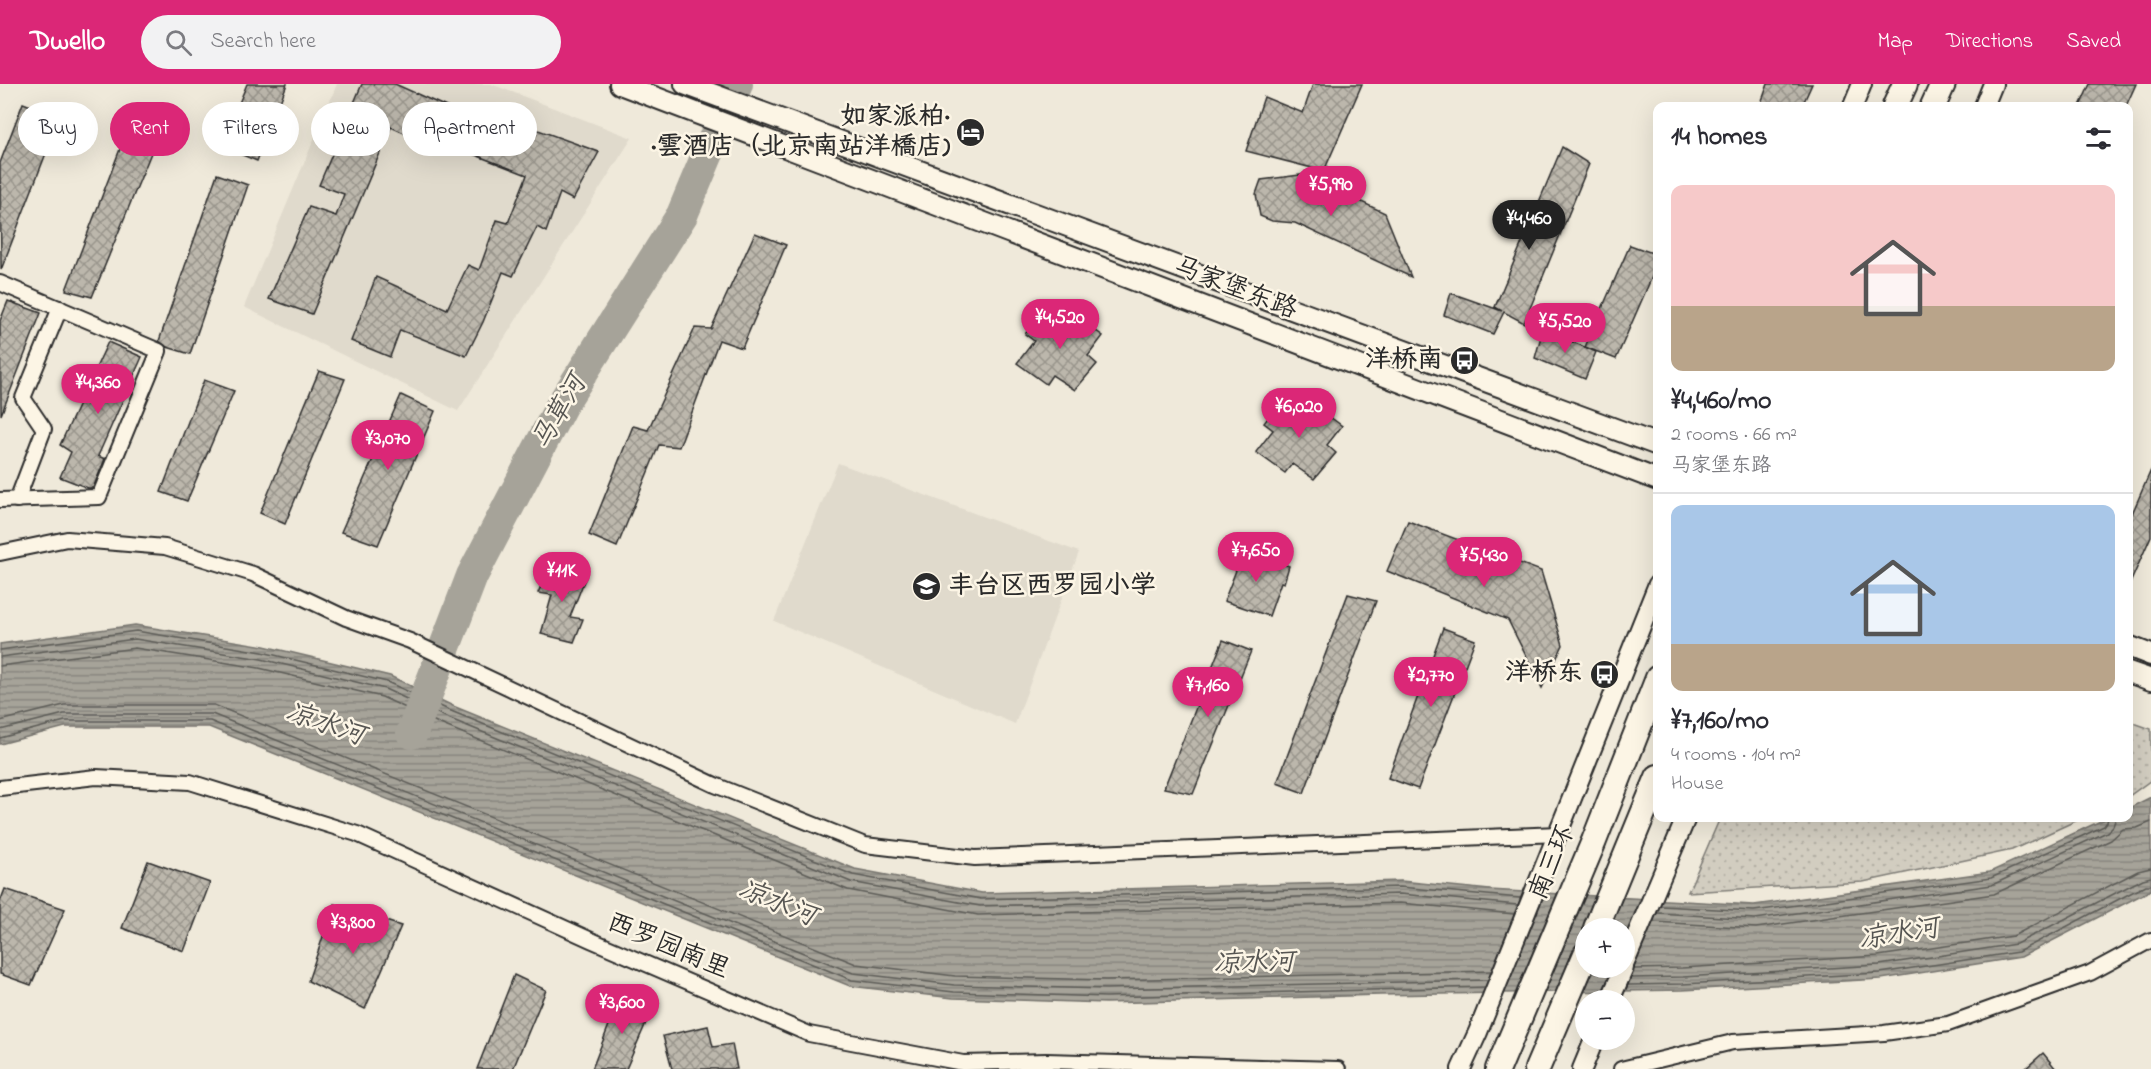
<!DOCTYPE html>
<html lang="en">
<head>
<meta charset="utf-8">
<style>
	body { margin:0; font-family:"Indie Flower","LXGW WenKai TC",sans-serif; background:#f2f2f3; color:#2b2b33; height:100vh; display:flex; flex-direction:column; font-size:22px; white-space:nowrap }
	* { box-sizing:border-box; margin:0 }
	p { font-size:20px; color:#7c7c81 }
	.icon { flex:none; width:33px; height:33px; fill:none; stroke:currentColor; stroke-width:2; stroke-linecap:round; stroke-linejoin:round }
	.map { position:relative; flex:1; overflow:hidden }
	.sheet { position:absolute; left:1653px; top:18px; width:480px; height:720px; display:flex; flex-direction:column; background:#fff; border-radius:12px; box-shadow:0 6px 24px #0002 }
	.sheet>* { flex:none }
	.hud { position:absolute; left:18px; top:18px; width:570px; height:54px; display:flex; gap:12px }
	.fabs { position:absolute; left:1575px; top:834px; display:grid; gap:12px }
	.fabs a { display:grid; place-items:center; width:60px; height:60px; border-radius:50%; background:#fff; box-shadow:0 6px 24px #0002; font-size:30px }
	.price { position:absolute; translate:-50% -51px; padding:0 14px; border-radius:21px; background:#db2777; color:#fff; font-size:20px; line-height:39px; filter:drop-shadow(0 2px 3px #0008) }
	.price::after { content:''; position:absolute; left:50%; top:36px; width:18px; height:14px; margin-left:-9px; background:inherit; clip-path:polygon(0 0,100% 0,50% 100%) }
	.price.current { background:#222; color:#fff }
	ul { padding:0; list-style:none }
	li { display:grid; align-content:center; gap:12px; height:318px; padding:0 18px }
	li+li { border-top:2px solid #e1e1e2 }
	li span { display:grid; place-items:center; height:186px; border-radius:12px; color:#555 }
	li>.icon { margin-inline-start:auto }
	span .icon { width:108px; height:108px; fill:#fffc; stroke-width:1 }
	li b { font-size:26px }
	h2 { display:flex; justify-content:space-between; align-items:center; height:72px; padding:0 18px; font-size:26px }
	.tag { padding:0 21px; border-radius:27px; background:#fff; box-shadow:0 6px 24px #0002; font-size:21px; line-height:54px }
	.tag.current { background:#db2777; color:#fff }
	header { display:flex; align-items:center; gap:36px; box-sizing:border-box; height:84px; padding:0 30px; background:#db2777; color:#fff }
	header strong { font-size:28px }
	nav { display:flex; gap:33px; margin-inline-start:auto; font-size:21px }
	.search { width:420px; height:54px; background:#f2f2f3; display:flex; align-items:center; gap:15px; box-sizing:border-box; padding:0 21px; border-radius:33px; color:#7c7c81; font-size:22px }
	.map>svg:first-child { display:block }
	.built { fill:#e0dacc }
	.grass { fill:url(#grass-dots); stroke:#7e7c76; stroke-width:1.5 }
	.water { fill:url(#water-rules); stroke:#75736d; stroke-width:1.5; fill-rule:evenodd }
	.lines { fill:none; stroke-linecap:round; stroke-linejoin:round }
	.shore { stroke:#5c5b57; stroke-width:1.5 }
	.river { stroke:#a6a399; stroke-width:32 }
	.building { fill:url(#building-cross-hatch); stroke:#2b2b2b; stroke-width:1.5 }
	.minor-casing { stroke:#2b2b2b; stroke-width:18 }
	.tertiary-casing { stroke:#2b2b2b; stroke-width:22 }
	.secondary-casing { stroke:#2b2b2b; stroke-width:24 }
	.trunk-casing { stroke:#2b2b2b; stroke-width:28 }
	.minor { stroke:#fcf5e5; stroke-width:14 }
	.tertiary { stroke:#fcf5e5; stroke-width:18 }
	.secondary { stroke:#fcf5e5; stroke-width:20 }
	.trunk { stroke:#fcf5e5; stroke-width:24 }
	.labels { text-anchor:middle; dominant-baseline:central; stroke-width:5; stroke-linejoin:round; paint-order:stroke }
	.poi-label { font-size:26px; font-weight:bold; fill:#2b2b2b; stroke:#fcf5e5; text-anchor:end }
	.street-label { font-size:26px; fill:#2b2b2b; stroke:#fcf5e5 }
	.water-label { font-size:27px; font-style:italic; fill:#565552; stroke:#fcf5e5 }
</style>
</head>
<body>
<header>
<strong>Dwello</strong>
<div class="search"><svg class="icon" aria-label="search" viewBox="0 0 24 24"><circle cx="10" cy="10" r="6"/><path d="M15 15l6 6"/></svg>Search here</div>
<nav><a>Map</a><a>Directions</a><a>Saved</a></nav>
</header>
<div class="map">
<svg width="2151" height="985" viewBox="0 0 2151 985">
	<defs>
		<pattern id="grass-dots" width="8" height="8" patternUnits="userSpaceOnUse" patternTransform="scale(1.5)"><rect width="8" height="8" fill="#d2cdc0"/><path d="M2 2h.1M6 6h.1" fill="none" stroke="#b4b0a5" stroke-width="1.8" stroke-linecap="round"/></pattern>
		<pattern id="water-rules" width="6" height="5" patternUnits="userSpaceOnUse" patternTransform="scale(1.5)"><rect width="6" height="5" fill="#a6a399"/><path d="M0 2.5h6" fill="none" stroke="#87857d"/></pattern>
		<pattern id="building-cross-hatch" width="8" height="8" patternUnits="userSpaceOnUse" patternTransform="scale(1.5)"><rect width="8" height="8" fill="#bcb7ac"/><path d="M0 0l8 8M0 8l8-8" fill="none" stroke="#99958c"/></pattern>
	</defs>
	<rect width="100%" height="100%" fill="#efe9da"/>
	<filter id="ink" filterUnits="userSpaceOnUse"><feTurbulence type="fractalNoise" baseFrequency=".0167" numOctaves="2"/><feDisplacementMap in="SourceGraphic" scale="12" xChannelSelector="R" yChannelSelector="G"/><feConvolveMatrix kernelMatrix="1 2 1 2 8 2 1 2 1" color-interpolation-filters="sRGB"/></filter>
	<g filter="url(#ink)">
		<!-- built -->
		<g class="built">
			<polygon points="337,0 491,0 632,54 458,327 244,223"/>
			<polygon points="838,379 1079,468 1015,640 774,537"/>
		</g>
		<!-- grass -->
		<g class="grass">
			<polygon points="2128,637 2151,645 2151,696 2129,712"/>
			<polygon points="1720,734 2082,734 2012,766 1863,798 1688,808"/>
		</g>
		<!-- water -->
		<path class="water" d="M 135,541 L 264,562 L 390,592 L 453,622 L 855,785 L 982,809 L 1401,797 L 1490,806 L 1754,821 L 1990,788 L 2107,734 L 2128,734 L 2129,724 L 2151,713 L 2151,806 L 2021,873 L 1881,895 L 1683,906 L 1380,911 L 1106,919 L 953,914 L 850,902 L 209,643 L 65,643 L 0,660 L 0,560 ZM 1586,844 L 1624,844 L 1624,884 L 1586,884 Z"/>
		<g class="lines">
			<!-- shore -->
			<g class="shore">
				<polyline points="0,566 136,547 262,568 387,598 451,627 853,791 981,815 1400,803 1520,814"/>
				<polyline points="0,573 135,555 261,575 385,605 448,634 851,798 980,822 1400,810 1518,821"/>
				<polyline points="0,582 135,564 259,584 382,613 445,642 848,806 978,831 1400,819 1514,830"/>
				<polyline points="0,637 64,621 214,621 856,880 955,892 1106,896 1491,887"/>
				<polyline points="0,646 64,630 212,630 853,889 954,901 1106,905 1488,896"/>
				<polyline points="0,654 65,637 210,637 852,896 954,908 1106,913 1485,903"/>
				<polyline points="1660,822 1754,827 1991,794 2104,742 2107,738 2108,734"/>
				<polyline points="1657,829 1755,835 1992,801 2107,748 2113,742 2116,734"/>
				<polyline points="1654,838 1756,844 1994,810 2111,756 2123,745 2137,744 2151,738"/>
				<polyline points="1634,885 1682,884 1878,872 2013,852 2138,787 2151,784"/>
				<polyline points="1631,894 1683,893 1879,881 2016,860 2143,795 2151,793"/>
				<polyline points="1628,901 1683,900 1880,889 2018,868 2146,801 2151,801"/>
			</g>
			<!-- river -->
			<polyline class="river" points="412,649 472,492 561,322 682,131 737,0"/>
		</g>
		<!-- building -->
		<g class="building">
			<polygon points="247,0 287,0 257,77 221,62"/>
			<polygon points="362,0 395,0 453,26 437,64 391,43 312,230 269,215 309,123 336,132 344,110 319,101"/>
			<polygon points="1313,0 1362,0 1324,87 1246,67 1264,13 1303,29"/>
			<polygon points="1768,0 1812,0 1802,22 1760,22"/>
			<polygon points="2090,0 2136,0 2126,22 2080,22"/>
			<polygon points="23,19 60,33 1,186 0,79"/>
			<polygon points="483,26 599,68 573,116 560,109 546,148 537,143 513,192 503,188 483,238 466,272 400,246 390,273 351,257 376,193 447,225 468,181 479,186 497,136 508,139 527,91 465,67"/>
			<polygon points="125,52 153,64 92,213 66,206"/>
			<polygon points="1562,63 1589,80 1524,239 1504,228 1493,250 1444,231 1451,209 1502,227 1495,223"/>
			<polygon points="1324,88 1319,98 1385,129 1411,193 1295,139 1272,137 1260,132 1256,110 1261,96"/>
			<polygon points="217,90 248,101 190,270 167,263 159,257"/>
			<polygon points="755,149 786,161 742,264 719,256 679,363 659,361 617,463 589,451 633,342 648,346 695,244 711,245"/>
			<polygon points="1630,161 1658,171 1658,179 1616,275 1585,263"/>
			<polygon points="8,217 41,229 1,331 0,237"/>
			<polygon points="1045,224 1068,241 1075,232 1103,252 1088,272 1097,280 1075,306 1052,291 1046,300 1017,279 1034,257 1025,250"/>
			<polygon points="1543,245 1596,268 1585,295 1535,274"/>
			<polygon points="108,258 142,273 98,372 105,375 93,404 88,404 60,393 71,368 60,361"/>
			<polygon points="319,287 345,295 285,440 260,429"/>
			<polygon points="204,296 234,307 187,417 161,408"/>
			<polygon points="401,311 435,327 378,461 341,448"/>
			<polygon points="1284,313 1307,330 1314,321 1342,342 1327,361 1336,369 1314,395 1292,380 1285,389 1256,368 1273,346 1264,339"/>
			<polygon points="2151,386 2151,452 2128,504 2128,439"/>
			<polygon points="1408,437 1541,487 1563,561 1542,604 1508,536 1387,487"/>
			<polygon points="1244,466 1289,482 1284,499 1281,498 1269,532 1224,517"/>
			<polygon points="550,481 586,492 570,533 583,535 574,558 541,550 552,511 538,509"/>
			<polygon points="1348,510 1376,517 1304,709 1277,699"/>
			<polygon points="1443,544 1475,556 1418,705 1388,694"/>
			<polygon points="1223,556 1251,567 1193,710 1164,704"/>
			<polygon points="148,777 210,799 184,867 122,844"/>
			<polygon points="5,805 65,825 31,901 0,890 0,818"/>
			<polygon points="334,820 401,842 365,925 308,897"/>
			<polygon points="514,891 546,906 513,985 477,985"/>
			<polygon points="621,910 652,925 626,985 592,985"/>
			<polygon points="708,942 713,963 732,960 737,985 672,985 663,952"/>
			<polygon points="2043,969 2056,985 2025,985"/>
		</g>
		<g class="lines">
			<defs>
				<g id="minor">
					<polyline points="0,199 159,267 99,413 0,416"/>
					<polyline points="17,416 44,345 23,314 60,224"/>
					<polyline points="0,469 67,455 165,463 253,490 346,534 410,557 715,701 865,761 975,774 1558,750"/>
					<polyline points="0,704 96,693 190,698 357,750 591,856 809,950 963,979 1046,977 1338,985"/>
					<polyline points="1621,985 1733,958 1884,949 1948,940 2090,889 2151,856"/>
				</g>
				<g id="tertiary">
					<polyline points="1853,22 1862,0"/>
					<polyline points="1984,22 1993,0"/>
					<polyline points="1624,881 1686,734"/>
					<polyline points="1610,916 1624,884"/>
					<polyline points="1461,985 1478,948 1658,500"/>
					<polyline points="1582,985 1594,956"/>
				</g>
				<g id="secondary">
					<polyline points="620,0 1658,396"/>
					<polyline points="685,0 1658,361"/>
					<polyline points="2128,562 2151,571"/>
					<polyline points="2128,588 2151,596"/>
				</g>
				<g id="trunk">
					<polyline points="1895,22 1905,0"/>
					<polyline points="1933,22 1943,0"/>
					<polyline points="1596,844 1658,693"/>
					<polyline points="1498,985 1594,757 1658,594"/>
					<polyline points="1537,985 1586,870"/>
				</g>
			</defs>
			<!-- minor casing -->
			<use href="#minor" class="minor-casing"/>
			<!-- tertiary casing -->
			<use href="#tertiary" class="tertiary-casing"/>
			<!-- secondary casing -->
			<use href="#secondary" class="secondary-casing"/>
			<!-- trunk casing -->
			<use href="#trunk" class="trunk-casing"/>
			<!-- minor -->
			<use href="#minor" class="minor"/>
			<!-- tertiary -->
			<use href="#tertiary" class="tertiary"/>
			<!-- secondary -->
			<use href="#secondary" class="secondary"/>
			<!-- trunk -->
			<use href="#trunk" class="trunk"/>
		</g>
	</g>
	<!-- icons -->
	<defs>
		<symbol id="hotel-disc" viewBox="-11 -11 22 22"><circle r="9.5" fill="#2b2b2b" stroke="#fcf5e5"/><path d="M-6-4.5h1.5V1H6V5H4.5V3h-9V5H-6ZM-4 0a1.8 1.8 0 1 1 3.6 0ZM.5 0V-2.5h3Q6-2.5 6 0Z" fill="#fff"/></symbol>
		<symbol id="bus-disc" viewBox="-11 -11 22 22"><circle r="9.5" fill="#2b2b2b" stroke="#fcf5e5"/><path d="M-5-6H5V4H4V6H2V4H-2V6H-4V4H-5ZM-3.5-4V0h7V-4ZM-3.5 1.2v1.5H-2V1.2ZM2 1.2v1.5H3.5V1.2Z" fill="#fff"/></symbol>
		<symbol id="school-disc" viewBox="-11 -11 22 22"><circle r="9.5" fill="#2b2b2b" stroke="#fcf5e5"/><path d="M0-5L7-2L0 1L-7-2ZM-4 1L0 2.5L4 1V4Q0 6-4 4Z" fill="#fff"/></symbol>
	</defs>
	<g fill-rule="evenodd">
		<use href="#hotel-disc" x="954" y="32" width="33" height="33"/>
		<use href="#bus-disc" x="1448" y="260" width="33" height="33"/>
		<use href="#school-disc" x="910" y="486" width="33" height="33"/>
		<use href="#bus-disc" x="1588" y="574" width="33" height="33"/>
	</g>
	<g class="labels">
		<!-- poi labels -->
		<g class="poi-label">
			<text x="950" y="34">如家派柏·<tspan x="950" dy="30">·雲酒店（北京南站洋橋店)</tspan></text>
			<text x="1443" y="277">洋桥南</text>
			<text x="948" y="503" text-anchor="start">丰台区西罗园小学</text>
			<text x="1583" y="590">洋桥东</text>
		</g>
		<!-- street labels -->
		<g class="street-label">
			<text transform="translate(1235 205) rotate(21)">马家堡东路</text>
			<text transform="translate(1553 779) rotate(-67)">南三环</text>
			<text transform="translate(668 863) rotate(23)">西罗园南里</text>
		</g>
		<!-- water labels -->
		<g class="water-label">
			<text transform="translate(560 329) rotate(-60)">马草河</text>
			<text transform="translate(325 641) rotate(19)">凉水河</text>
			<text transform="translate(777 820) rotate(22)">凉水河</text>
			<text transform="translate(1899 851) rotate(-9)">凉水河</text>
			<text transform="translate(1254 880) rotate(-1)">凉水河</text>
		</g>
	</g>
</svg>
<div class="fabs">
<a>+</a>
<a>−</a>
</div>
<b class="price" style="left:1331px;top:133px">¥5,990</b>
<b class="price current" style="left:1529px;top:167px">¥4,460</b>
<b class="price" style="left:1060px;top:266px">¥4,520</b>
<b class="price" style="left:1565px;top:270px">¥5,520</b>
<b class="price" style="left:98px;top:331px">¥4,360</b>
<b class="price" style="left:1299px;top:355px">¥6,020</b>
<b class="price" style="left:388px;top:387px">¥3,070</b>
<b class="price" style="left:1256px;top:499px">¥7,650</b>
<b class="price" style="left:1484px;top:504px">¥5,430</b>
<b class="price" style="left:562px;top:519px">¥11K</b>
<b class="price" style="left:1431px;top:624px">¥2,770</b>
<b class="price" style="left:1208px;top:634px">¥7,160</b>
<b class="price" style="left:353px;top:871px">¥3,800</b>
<b class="price" style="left:622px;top:951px">¥3,600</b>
<div class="hud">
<a class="tag">Buy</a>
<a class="tag current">Rent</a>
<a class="tag">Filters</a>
<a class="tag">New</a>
<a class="tag">Apartment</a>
</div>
<section class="sheet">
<h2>14 homes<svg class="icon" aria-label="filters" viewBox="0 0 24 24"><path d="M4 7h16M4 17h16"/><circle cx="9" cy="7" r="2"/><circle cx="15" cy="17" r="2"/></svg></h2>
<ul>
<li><span style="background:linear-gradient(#f6c9c9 65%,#b9a48a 0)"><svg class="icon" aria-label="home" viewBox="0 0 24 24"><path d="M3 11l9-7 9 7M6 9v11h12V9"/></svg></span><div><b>¥4,460/mo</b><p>2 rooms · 66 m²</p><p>马家堡东路</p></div></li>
<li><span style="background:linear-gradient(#a9c7e8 75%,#b9a48a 0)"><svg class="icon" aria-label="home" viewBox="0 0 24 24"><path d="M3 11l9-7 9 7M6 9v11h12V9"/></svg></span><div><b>¥7,160/mo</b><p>4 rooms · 104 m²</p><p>House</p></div></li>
</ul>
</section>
</div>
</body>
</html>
